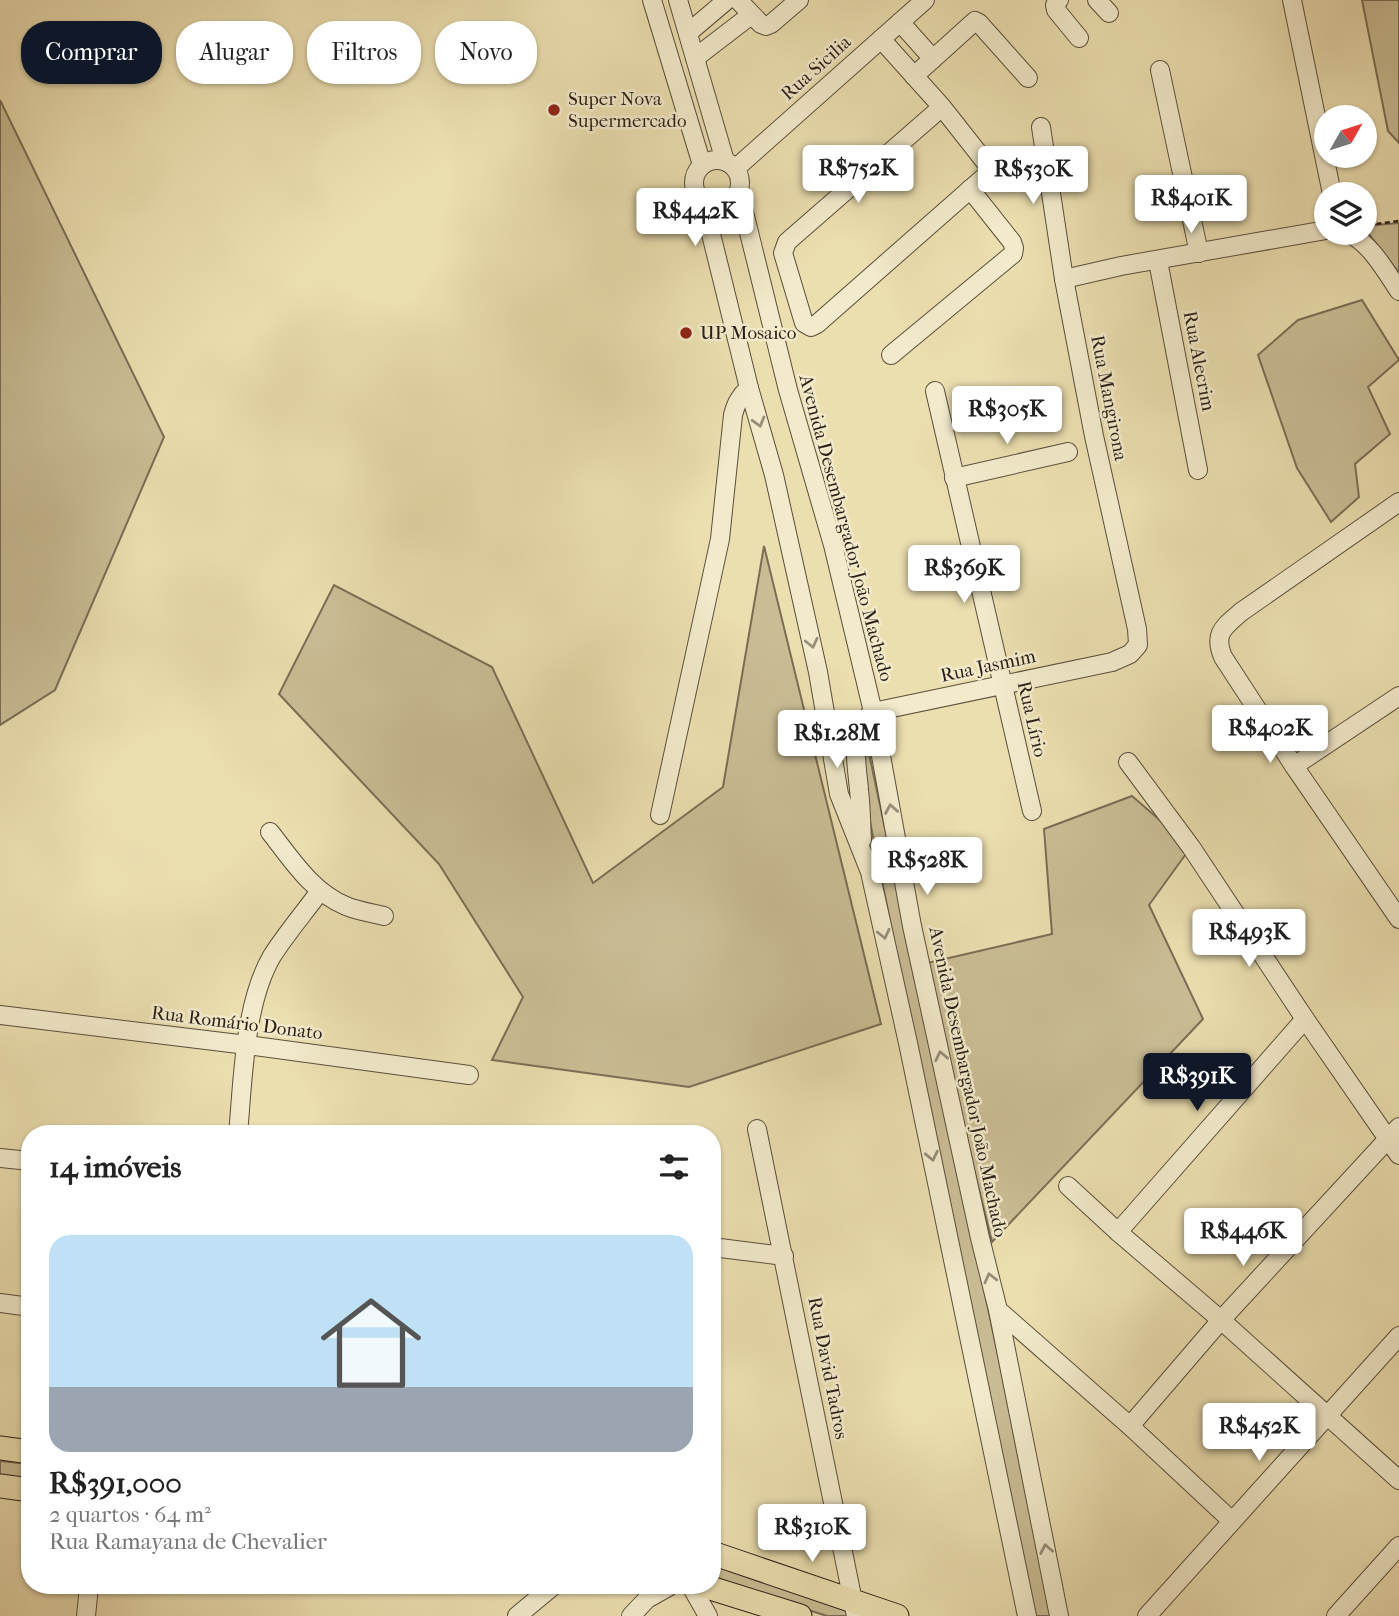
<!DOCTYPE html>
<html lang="pt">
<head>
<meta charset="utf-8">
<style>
	body { margin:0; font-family:"IM FELL French Canon",serif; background:#f2f2f2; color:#222; height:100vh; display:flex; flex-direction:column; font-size:26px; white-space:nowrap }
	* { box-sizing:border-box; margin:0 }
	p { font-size:23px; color:#767676 }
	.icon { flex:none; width:38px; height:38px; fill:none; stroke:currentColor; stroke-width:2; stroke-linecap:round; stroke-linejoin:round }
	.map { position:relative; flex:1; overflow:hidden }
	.panel { position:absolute; left:21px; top:1125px; width:700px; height:469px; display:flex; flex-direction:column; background:#fff; border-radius:28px; box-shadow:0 2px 5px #0004 }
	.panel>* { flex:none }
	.guide { position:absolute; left:21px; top:21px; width:700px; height:63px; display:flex; gap:14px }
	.needle { width:46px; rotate:51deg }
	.controls { position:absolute; left:1314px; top:105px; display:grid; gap:14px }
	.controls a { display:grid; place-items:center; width:63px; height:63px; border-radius:50%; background:#fff; box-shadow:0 2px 5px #0004; font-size:35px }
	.price { position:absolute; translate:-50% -60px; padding:0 16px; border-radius:7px; background:#fff; color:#222; font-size:23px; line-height:46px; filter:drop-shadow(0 2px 4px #0008) }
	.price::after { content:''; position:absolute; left:50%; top:42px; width:21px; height:16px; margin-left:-10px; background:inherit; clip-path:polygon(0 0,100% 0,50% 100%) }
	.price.active { background:#111827; color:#fff }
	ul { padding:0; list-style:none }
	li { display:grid; align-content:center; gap:14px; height:371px; padding:0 28px }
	li span { display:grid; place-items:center; height:217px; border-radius:21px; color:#555 }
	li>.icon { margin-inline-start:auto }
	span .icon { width:126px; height:126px; fill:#fffc; stroke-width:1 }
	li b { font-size:30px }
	h2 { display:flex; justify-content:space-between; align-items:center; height:84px; padding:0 28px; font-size:30px }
	.tag { padding:0 24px; border-radius:28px; background:#fff; box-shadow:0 2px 5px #0004; font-size:24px; line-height:63px }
	.tag.active { background:#111827; color:#fff }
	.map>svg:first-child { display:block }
	.green { fill:#cabd95; stroke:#7a6e56; stroke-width:2 }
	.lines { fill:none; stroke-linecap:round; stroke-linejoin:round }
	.minor-casing { stroke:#5a4e3d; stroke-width:20 }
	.major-casing { stroke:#2a1e17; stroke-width:25 }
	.path { stroke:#2a1e17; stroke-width:2.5; stroke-dasharray:5 3.5; stroke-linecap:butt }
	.minor { stroke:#f2eacb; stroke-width:18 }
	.major { stroke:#ebdeaf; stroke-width:23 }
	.oneway { stroke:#988e7a }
	.poi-dot { fill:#8f2418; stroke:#f2eacb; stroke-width:2.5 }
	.labels { text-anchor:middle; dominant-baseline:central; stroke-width:5; stroke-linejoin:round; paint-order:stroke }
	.street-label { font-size:19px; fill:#2a1e17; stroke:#f2eacb }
	.poi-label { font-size:19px; fill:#2a1e17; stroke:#f2eacb; text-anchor:start }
</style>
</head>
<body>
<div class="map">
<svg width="1399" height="1616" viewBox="0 0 1399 1616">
	<rect width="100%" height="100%" fill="#ebdeaf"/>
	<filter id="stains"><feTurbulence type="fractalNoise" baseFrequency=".00286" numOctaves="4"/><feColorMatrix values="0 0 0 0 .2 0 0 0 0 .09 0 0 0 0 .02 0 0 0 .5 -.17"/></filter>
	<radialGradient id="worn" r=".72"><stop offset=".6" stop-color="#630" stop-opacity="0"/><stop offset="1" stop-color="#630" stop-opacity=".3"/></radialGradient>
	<!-- green -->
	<g class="green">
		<polygon points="1362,0 1399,0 1399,143 1388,131"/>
		<polygon points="0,100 164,437 55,690 0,725"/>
		<polygon points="1399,223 1399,273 1365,229 1365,226"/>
		<polygon points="1362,300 1399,360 1368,387 1390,434 1355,464 1359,497 1331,522 1297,468 1258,355 1298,320"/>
		<polygon points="764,546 881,1024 689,1087 492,1060 523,997 439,864 279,694 334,585 492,667 593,883 723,787"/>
		<polygon points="868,749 1054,1616 1030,1616 860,772"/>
		<polygon points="1132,796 1191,847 1149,905 1203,1019 992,1242 923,964 1052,934 1044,829"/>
		<polygon points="0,1461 30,1464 30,1484 0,1480"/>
		<polygon points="712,1564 866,1616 827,1616 712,1579"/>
	</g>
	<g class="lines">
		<defs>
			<g id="minor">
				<polyline points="652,0 702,165"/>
				<polyline points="678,0 725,161"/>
				<polyline points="738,0 761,24 766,26 771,24 799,0"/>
				<polyline points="1059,0 1055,5 1056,10 1079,38"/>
				<polyline points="1097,0 1109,13"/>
				<polyline points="1292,0 1332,194"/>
				<polyline points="900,22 933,59"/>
				<polyline points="688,33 727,0"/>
				<polyline points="881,39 942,107 990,168 991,171 817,324 811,327 804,323 783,253 787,242 942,107"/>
				<polyline points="695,58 751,15"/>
				<polyline points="1160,70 1199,253"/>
				<polyline points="914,76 975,21 979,23 1028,78"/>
				<circle cx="717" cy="183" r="23"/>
				<polyline points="736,168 925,0"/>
				<polyline points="739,192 788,390 833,545 873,712 912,926 980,1238 998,1310 1059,1616"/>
				<polyline points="709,205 711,234 749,388 774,475 818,672 839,794 870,872 908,1043 1027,1616"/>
				<path d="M 1348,233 C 1371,244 1385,270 1399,291"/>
				<polyline points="1158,261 1198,470"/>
				<polyline points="1064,279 1121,266 1326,230"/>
				<polyline points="891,355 1013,254 1014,248 1012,242 970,189"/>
				<polyline points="935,391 1032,811"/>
				<polyline points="954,478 1068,452"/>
				<path d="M 1399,502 L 1241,612 C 1224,627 1213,633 1223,657 L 1294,766 L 1399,919"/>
				<polyline points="1128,762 1191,847 1305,1019 1399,1155"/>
				<polyline points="1294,766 1399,696"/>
				<path d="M 660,815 L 720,539 L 733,415 C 736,403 740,396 749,388"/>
				<path d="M 270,832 C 292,860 312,892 346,906 C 358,911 372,913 384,916"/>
				<path d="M 862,840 C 861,823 861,806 859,790 C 857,763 848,731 873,712 L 1112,662 L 1130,654 L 1138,645 L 1137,629 L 1094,436 L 1064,279 L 1041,127"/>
				<polyline points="0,1015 247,1045 469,1075"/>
				<polyline points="757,1129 856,1616"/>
				<path d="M 238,1134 C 243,1080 244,1004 272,956 C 286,934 304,913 320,891"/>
				<polyline points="0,1158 30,1161"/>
				<polyline points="1068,1186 1118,1232 1221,1320 1399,1480"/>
				<polyline points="1118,1232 1305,1019"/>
				<polyline points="712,1247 784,1256"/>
				<polyline points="0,1303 30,1307"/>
				<polyline points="998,1310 1130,1426 1232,1521"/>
				<polyline points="1130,1426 1221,1320 1399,1127"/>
				<polyline points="691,1586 708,1616"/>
				<polyline points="86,1616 89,1586"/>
				<polyline points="517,1616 553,1586"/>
				<polyline points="631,1616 647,1599 670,1586"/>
				<polyline points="1147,1616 1399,1336"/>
				<polyline points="1336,1616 1399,1546"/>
			</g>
			<g id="major">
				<polyline points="0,1448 30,1452"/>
				<polyline points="0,1486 30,1490"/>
				<polyline points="712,1553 897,1616"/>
				<polyline points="704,1586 800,1616"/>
			</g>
		</defs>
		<!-- minor casing -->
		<use href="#minor" class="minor-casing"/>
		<!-- major casing -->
		<use href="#major" class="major-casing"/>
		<!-- path -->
		<polyline class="path" points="1368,225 1399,221"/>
		<!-- minor -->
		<use href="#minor" class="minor"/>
		<!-- major -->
		<use href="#major" class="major"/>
	</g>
	<!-- one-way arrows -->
	<defs><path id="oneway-chevron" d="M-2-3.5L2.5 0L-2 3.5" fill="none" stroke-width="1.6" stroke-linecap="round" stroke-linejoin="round" transform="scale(1.75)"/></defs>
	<g class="oneway">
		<use href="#oneway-chevron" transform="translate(759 422) rotate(74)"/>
		<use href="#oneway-chevron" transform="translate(812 643) rotate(77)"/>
		<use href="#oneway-chevron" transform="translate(891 809) rotate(-100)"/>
		<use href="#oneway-chevron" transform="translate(884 934) rotate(77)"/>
		<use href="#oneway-chevron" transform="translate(941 1056) rotate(-102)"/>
		<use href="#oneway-chevron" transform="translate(932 1156) rotate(78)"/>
		<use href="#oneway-chevron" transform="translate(990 1278) rotate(-104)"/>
		<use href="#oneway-chevron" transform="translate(1046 1549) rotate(-101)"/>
	</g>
	<!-- markers -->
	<g class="poi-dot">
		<circle cx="554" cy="110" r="7"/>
		<circle cx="686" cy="333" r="7"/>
	</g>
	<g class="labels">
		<!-- street labels -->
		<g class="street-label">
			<text transform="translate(816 68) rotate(-42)">Rua Sicilia</text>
			<text transform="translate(1199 361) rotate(79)">Rua Alecrim</text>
			<text transform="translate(1109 398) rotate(79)">Rua Mangirona</text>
			<text transform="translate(846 528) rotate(75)">Avenida Desembargador João Machado</text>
			<text transform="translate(988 666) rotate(-12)">Rua Jasmim</text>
			<text transform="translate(1032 719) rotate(77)">Rua Lírio</text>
			<text transform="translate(237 1023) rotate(7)">Rua Romário Donato</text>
			<text transform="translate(968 1082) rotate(78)">Avenida Desembargador João Machado</text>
			<text transform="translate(828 1368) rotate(79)">Rua David Tadros</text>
		</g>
		<!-- poi labels -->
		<g class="poi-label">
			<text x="568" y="99">Super Nova<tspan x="568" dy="22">Supermercado</tspan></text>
			<text x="700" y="333">UP Mosaico</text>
		</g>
	</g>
	<rect width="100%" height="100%" filter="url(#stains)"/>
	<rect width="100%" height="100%" fill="url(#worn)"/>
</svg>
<div class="controls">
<a><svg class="needle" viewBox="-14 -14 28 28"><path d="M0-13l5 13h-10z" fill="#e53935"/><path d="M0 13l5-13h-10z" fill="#767676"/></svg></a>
<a><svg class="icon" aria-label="layers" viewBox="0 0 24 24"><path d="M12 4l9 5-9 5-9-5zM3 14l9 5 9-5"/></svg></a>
</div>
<b class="price" style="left:858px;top:205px">R$752K</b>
<b class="price" style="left:1033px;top:206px">R$530K</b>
<b class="price" style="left:1191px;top:235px">R$401K</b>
<b class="price" style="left:695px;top:248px">R$442K</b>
<b class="price" style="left:1007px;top:446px">R$305K</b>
<b class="price" style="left:964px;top:605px">R$369K</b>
<b class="price" style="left:1270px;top:765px">R$402K</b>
<b class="price" style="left:837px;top:770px">R$1.28M</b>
<b class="price" style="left:927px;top:897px">R$528K</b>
<b class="price" style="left:1249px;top:969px">R$493K</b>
<b class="price active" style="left:1197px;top:1113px">R$391K</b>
<b class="price" style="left:1243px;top:1268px">R$446K</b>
<b class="price" style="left:1259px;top:1463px">R$452K</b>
<b class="price" style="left:812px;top:1564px">R$310K</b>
<div class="guide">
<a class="tag active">Comprar</a>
<a class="tag">Alugar</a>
<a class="tag">Filtros</a>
<a class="tag">Novo</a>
</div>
<section class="panel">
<h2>14 imóveis<svg class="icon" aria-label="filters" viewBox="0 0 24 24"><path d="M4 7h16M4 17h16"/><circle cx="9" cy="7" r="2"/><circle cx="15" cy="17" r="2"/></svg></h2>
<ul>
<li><span style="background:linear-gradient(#bfe0f5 70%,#9aa5b1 0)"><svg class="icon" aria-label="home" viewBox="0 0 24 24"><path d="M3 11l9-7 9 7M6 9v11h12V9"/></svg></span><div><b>R$391,000</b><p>2 quartos · 64 m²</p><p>Rua Ramayana de Chevalier</p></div></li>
</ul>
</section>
</div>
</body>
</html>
